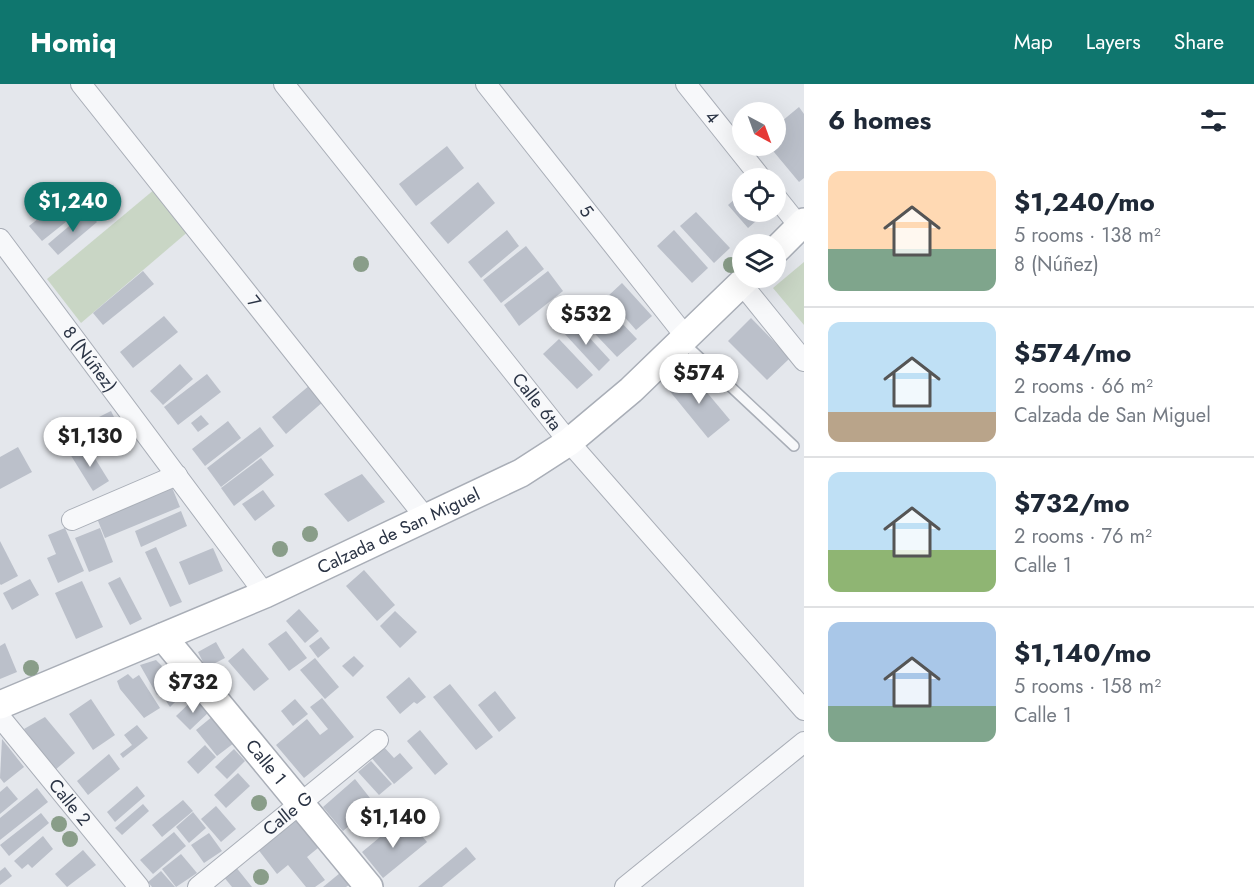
<!DOCTYPE html>
<html lang="en">
<head>
<meta charset="utf-8">
<style>
	body { margin:0; font-family:Jost,sans-serif; background:#f6f6f7; color:#1f2937; height:100vh; display:flex; flex-direction:column; font-size:22px; white-space:nowrap }
	* { box-sizing:border-box; margin:0 }
	p { font-size:20px; color:#747a83 }
	.icon { flex:none; width:33px; height:33px; fill:none; stroke:currentColor; stroke-width:2; stroke-linecap:round; stroke-linejoin:round }
	.map { position:relative; flex:1; overflow:hidden }
	.panel { display:flex; flex-direction:column; background:#fff; width:450px }
	.panel>* { flex:none }
	.needle { width:39px; rotate:139deg }
	.controls { position:absolute; left:732px; top:18px; display:grid; gap:12px }
	.controls a { display:grid; place-items:center; width:54px; height:54px; border-radius:50%; background:#fff; box-shadow:0 6px 24px #0002; font-size:30px }
	.price { position:absolute; translate:-50% -51px; padding:0 14px; border-radius:21px; background:#fff; color:#222; font-size:20px; line-height:39px; filter:drop-shadow(0 2px 3px #0008) }
	.price::after { content:''; position:absolute; left:50%; top:36px; width:18px; height:14px; margin-left:-9px; background:inherit; clip-path:polygon(0 0,100% 0,50% 100%) }
	.price.active { background:#0f766e; color:#fff }
	ul { padding:0; list-style:none }
	li { display:flex; align-items:center; gap:18px; height:150px; padding:0 24px }
	li+li { border-top:2px solid #e0e1e3 }
	li span { display:grid; place-items:center; flex:none; width:168px; height:120px; border-radius:12px; color:#555 }
	li>.icon { margin-inline-start:auto }
	span .icon { width:72px; height:72px; fill:#fffc; stroke-width:1 }
	li b { font-size:26px }
	h2 { display:flex; justify-content:space-between; align-items:center; height:72px; padding:0 24px; font-size:26px }
	header { display:flex; align-items:center; gap:36px; box-sizing:border-box; height:84px; padding:0 30px; background:#0f766e; color:#fff }
	header strong { font-size:28px }
	nav { display:flex; gap:33px; margin-inline-start:auto; font-size:21px }
	main { display:flex; flex:1; min-height:0 }
	.map>svg:first-child { display:block }
	.green { fill:#c9d6c5 }
	.building { fill:#bbc0ca }
	.lines { fill:none; stroke-linecap:round; stroke-linejoin:round }
	.lane-casing { stroke:#a9aeb7; stroke-width:12 }
	.street-casing { stroke:#a9aeb7; stroke-width:22 }
	.secondary-casing { stroke:#a9aeb7; stroke-width:30 }
	.lane { stroke:#f7f8fa; stroke-width:9 }
	.street { stroke:#f7f8fa; stroke-width:20 }
	.secondary { stroke:#fff; stroke-width:27 }
	.tree { fill:#899d89 }
	.labels { text-anchor:middle; dominant-baseline:central; stroke-width:4.5; stroke-linejoin:round; paint-order:stroke }
	.street-label { font-size:18px; fill:#2b3445; stroke:#f4f6f9 }
</style>
</head>
<body>
<header>
<strong>Homiq</strong>
<nav><a>Map</a><a>Layers</a><a>Share</a></nav>
</header>
<main>
<div class="map">
<svg width="804" height="803" viewBox="0 0 804 803">
	<rect width="100%" height="100%" fill="#e4e7ec"/>
	<!-- green -->
	<g class="green">
		<polygon points="155,105 190,146 81,239 47,195"/>
		<polygon points="804,178 804,241 773,204"/>
	</g>
	<!-- building -->
	<g class="building">
		<polygon points="799,23 804,30 804,94 799,98 769,62 776,62 776,42"/>
		<polygon points="447,62 464,84 416,122 399,100"/>
		<polygon points="478,98 495,119 448,160 430,139"/>
		<polygon points="742,109 742,128 764,128 763,131 748,144 728,121"/>
		<polygon points="54,122 67,137 42,157 29,142"/>
		<polygon points="87,127 97,138 58,171 48,160"/>
		<polygon points="696,128 730,164 714,179 680,142"/>
		<polygon points="507,146 519,162 481,194 468,178"/>
		<polygon points="674,146 708,184 692,199 657,162"/>
		<polygon points="526,162 544,185 501,219 483,196"/>
		<polygon points="143,187 154,200 103,241 93,229"/>
		<polygon points="548,187 563,207 519,242 504,221"/>
		<polygon points="622,199 652,232 636,246 607,213"/>
		<polygon points="599,215 637,255 617,273 580,234"/>
		<polygon points="164,232 178,248 133,284 120,268"/>
		<polygon points="751,234 790,274 767,296 728,257"/>
		<polygon points="574,237 610,276 599,287 563,248"/>
		<polygon points="559,255 593,291 577,305 543,270"/>
		<polygon points="180,280 193,295 163,321 150,307"/>
		<polygon points="689,287 730,336 708,354 668,305"/>
		<polygon points="207,290 221,308 178,341 164,323"/>
		<polygon points="310,301 324,317 286,350 272,333"/>
		<polygon points="111,327 117,339 83,356 77,344"/>
		<polygon points="201,331 209,340 198,348 191,339"/>
		<polygon points="228,337 241,354 205,382 192,365"/>
		<polygon points="70,342 76,356 56,363 50,349"/>
		<polygon points="260,343 274,362 221,403 207,384"/>
		<polygon points="86,360 109,397 93,407 70,370"/>
		<polygon points="18,363 32,388 0,405 0,373"/>
		<polygon points="261,374 274,391 234,422 221,404"/>
		<polygon points="362,390 385,418 348,438 324,410"/>
		<polygon points="171,401 180,423 105,454 96,432"/>
		<polygon points="263,406 275,422 255,437 242,420"/>
		<polygon points="181,427 187,442 141,463 135,447"/>
		<polygon points="65,444 84,487 58,499 47,474 56,470 48,451"/>
		<polygon points="100,444 113,478 89,488 75,454"/>
		<polygon points="0,457 18,492 1,501 0,500"/>
		<polygon points="156,463 182,518 170,523 145,468"/>
		<polygon points="213,464 223,487 189,501 179,478"/>
		<polygon points="364,486 395,521 377,537 346,502"/>
		<polygon points="120,493 142,535 130,541 108,499"/>
		<polygon points="30,495 39,511 12,526 3,509"/>
		<polygon points="82,497 103,543 76,555 55,509"/>
		<polygon points="299,525 319,547 305,559 286,537"/>
		<polygon points="395,527 417,548 400,564 380,542"/>
		<polygon points="286,547 307,574 289,587 268,560"/>
		<polygon points="321,553 330,564 318,574 309,562"/>
		<polygon points="216,558 225,574 206,584 198,568"/>
		<polygon points="5,559 17,588 0,595 0,562"/>
		<polygon points="243,564 269,595 254,607 228,577"/>
		<polygon points="354,572 364,582 353,593 342,582"/>
		<polygon points="315,574 339,603 325,615 300,586"/>
		<polygon points="156,576 166,586 171,598 185,608 170,623 160,608 157,611 140,581"/>
		<polygon points="128,590 133,595 139,591 160,624 144,634 120,605 117,597"/>
		<polygon points="409,593 426,613 417,620 414,618 400,630 386,613"/>
		<polygon points="450,600 493,653 476,666 433,613"/>
		<polygon points="495,607 516,634 499,648 478,621"/>
		<polygon points="196,613 210,627 190,646 176,632"/>
		<polygon points="322,614 354,653 304,694 276,661 307,635 320,651 328,645 310,623"/>
		<polygon points="91,615 115,651 93,666 69,630"/>
		<polygon points="295,615 308,630 293,642 281,627"/>
		<polygon points="213,632 234,659 217,672 196,646"/>
		<polygon points="45,633 75,669 55,686 24,645"/>
		<polygon points="137,641 148,654 123,674 120,670 132,661 124,651"/>
		<polygon points="420,646 448,680 435,691 407,657"/>
		<polygon points="2,655 24,683 4,699 0,694"/>
		<polygon points="205,661 216,673 198,690 187,678"/>
		<polygon points="383,662 394,674 400,669 413,684 394,700 370,672"/>
		<polygon points="234,665 245,677 227,695 215,683"/>
		<polygon points="109,670 120,685 88,711 77,697"/>
		<polygon points="371,677 392,700 379,711 358,688"/>
		<polygon points="238,689 250,702 226,724 214,711"/>
		<polygon points="355,695 370,714 351,730 356,736 343,747 323,723"/>
		<polygon points="7,702 18,715 0,730 0,708"/>
		<polygon points="137,702 145,712 115,738 107,728"/>
		<polygon points="37,704 48,718 0,756 0,734"/>
		<polygon points="183,716 193,727 162,753 152,741"/>
		<polygon points="143,720 149,727 122,751 115,744"/>
		<polygon points="216,722 236,745 221,758 201,735"/>
		<polygon points="193,728 206,744 189,759 176,743"/>
		<polygon points="41,729 49,739 9,772 0,761"/>
		<polygon points="295,734 318,764 307,773 325,796 315,803 306,803 288,781 277,790 257,764"/>
		<polygon points="397,739 409,753 417,746 427,758 383,794 362,768"/>
		<polygon points="174,748 186,762 153,790 140,776"/>
		<polygon points="209,749 222,767 204,779 191,761"/>
		<polygon points="43,752 53,765 32,784 28,780 22,785 14,777"/>
		<polygon points="466,763 476,775 442,803 418,803"/>
		<polygon points="83,766 96,781 67,803 55,790"/>
		<polygon points="181,770 197,789 176,803 162,785"/>
		<polygon points="235,782 252,803 232,803 223,792"/>
		<polygon points="5,783 12,792 0,801 0,787"/>
		<polygon points="161,787 175,803 152,803 148,798"/>
		<polygon points="340,789 349,801 346,803 323,803"/>
	</g>
	<g class="lines">
		<defs>
			<polyline id="lane" points="684,259 794,362"/>
			<g id="street">
				<path id="s1" d="M 81,0 L 425,433"/>
				<path id="s2" d="M 284,0 L 569,358 L 804,626"/>
				<path id="s3" d="M 486,0 L 686,253"/>
				<path id="s4" d="M 686,0 L 761,94"/>
				<polyline points="776,113 800,143"/>
				<path id="s5" d="M 0,155 L 265,510"/>
				<polyline points="741,199 804,277"/>
				<polyline points="72,436 177,391"/>
				<path id="s6" d="M 0,633 L 139,803"/>
				<path id="s7" d="M 198,803 L 378,656"/>
				<polyline points="625,803 804,658"/>
			</g>
			<g id="secondary">
				<polyline points="776,166 804,138"/>
				<path id="s8" d="M 163,553 L 369,803"/>
				<path id="s9" d="M 0,621 L 265,510 L 521,389 L 569,358 L 631,306 L 747,194"/>
			</g>
		</defs>
		<!-- lane casing -->
		<use href="#lane" class="lane-casing"/>
		<!-- street casing -->
		<use href="#street" class="street-casing"/>
		<!-- secondary casing -->
		<use href="#secondary" class="secondary-casing"/>
		<!-- lane -->
		<use href="#lane" class="lane"/>
		<!-- street -->
		<use href="#street" class="street"/>
		<!-- secondary -->
		<use href="#secondary" class="secondary"/>
	</g>
	<!-- trees -->
	<g class="tree">
		<circle cx="361" cy="180" r="8"/>
		<circle cx="731" cy="181" r="8"/>
		<circle cx="310" cy="450" r="8"/>
		<circle cx="280" cy="465" r="8"/>
		<circle cx="31" cy="584" r="8"/>
		<circle cx="259" cy="719" r="8"/>
		<circle cx="59" cy="740" r="8"/>
		<circle cx="70" cy="755" r="8"/>
		<circle cx="261" cy="793" r="8"/>
	</g>
	<g class="labels">
		<!-- street labels -->
		<g class="street-label">
			<text stroke="none"><textPath href="#s4" startOffset="42">4</textPath></text>
			<text stroke="none"><textPath href="#s3" startOffset="162">5</textPath></text>
			<text stroke="none"><textPath href="#s1" startOffset="278">7</textPath></text>
			<text stroke="none"><textPath href="#s5" startOffset="150">8 (Núñez)</textPath></text>
			<text stroke="none"><textPath href="#s2" startOffset="406">Calle 6ta</textPath></text>
			<text stroke="none"><textPath href="#s9" startOffset="435">Calzada de San Miguel</textPath></text>
			<text stroke="none"><textPath href="#s8" startOffset="162">Calle 1</textPath></text>
			<text stroke="none"><textPath href="#s6" startOffset="110">Calle 2</textPath></text>
			<text stroke="none"><textPath href="#s7" startOffset="116">Calle G</textPath></text>
		</g>
	</g>
</svg>
<div class="controls">
<a><svg class="needle" viewBox="-14 -14 28 28"><path d="M0-13l5 13h-10z" fill="#e53935"/><path d="M0 13l5-13h-10z" fill="#747a83"/></svg></a>
<a><svg class="icon" aria-label="locate" viewBox="0 0 24 24"><circle cx="12" cy="12" r="6"/><path d="M12 2v4M12 18v4M2 12h4M18 12h4"/></svg></a>
<a><svg class="icon" aria-label="layers" viewBox="0 0 24 24"><path d="M12 4l9 5-9 5-9-5zM3 14l9 5 9-5"/></svg></a>
</div>
<b class="price active" style="left:73px;top:149px">$1,240</b>
<b class="price" style="left:586px;top:262px">$532</b>
<b class="price" style="left:699px;top:321px">$574</b>
<b class="price" style="left:90px;top:384px">$1,130</b>
<b class="price" style="left:193px;top:630px">$732</b>
<b class="price" style="left:393px;top:765px">$1,140</b>
</div>
<section class="panel">
<h2>6 homes<svg class="icon" aria-label="filters" viewBox="0 0 24 24"><path d="M4 7h16M4 17h16"/><circle cx="9" cy="7" r="2"/><circle cx="15" cy="17" r="2"/></svg></h2>
<ul>
<li><span style="background:linear-gradient(#ffd9b3 65%,#7fa58c 0)"><svg class="icon" aria-label="home" viewBox="0 0 24 24"><path d="M3 11l9-7 9 7M6 9v11h12V9"/></svg></span><div><b>$1,240/mo</b><p>5 rooms · 138 m²</p><p>8 (Núñez)</p></div></li>
<li><span style="background:linear-gradient(#bfe0f5 75%,#b9a48a 0)"><svg class="icon" aria-label="home" viewBox="0 0 24 24"><path d="M3 11l9-7 9 7M6 9v11h12V9"/></svg></span><div><b>$574/mo</b><p>2 rooms · 66 m²</p><p>Calzada de San Miguel</p></div></li>
<li><span style="background:linear-gradient(#bfe0f5 65%,#8fb573 0)"><svg class="icon" aria-label="home" viewBox="0 0 24 24"><path d="M3 11l9-7 9 7M6 9v11h12V9"/></svg></span><div><b>$732/mo</b><p>2 rooms · 76 m²</p><p>Calle 1</p></div></li>
<li><span style="background:linear-gradient(#a9c7e8 70%,#7fa58c 0)"><svg class="icon" aria-label="home" viewBox="0 0 24 24"><path d="M3 11l9-7 9 7M6 9v11h12V9"/></svg></span><div><b>$1,140/mo</b><p>5 rooms · 158 m²</p><p>Calle 1</p></div></li>
</ul>
</section>
</main>
</body>
</html>
